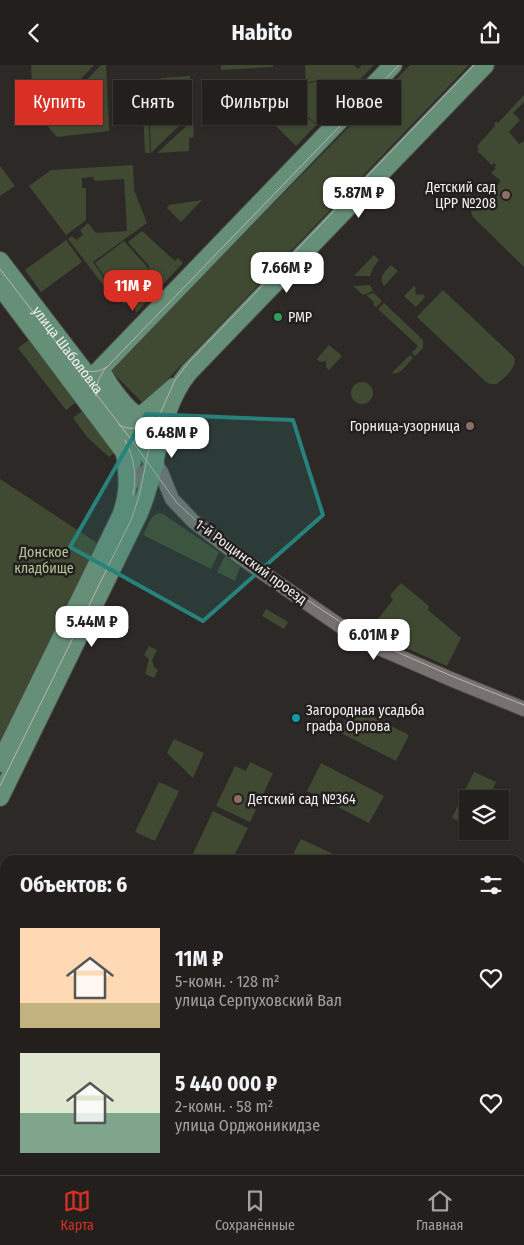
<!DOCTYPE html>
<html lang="ru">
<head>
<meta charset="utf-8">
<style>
	body { margin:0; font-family:"Fira Sans Condensed",sans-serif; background:#2e2c2a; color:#f1f3f6; height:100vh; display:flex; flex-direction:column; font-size:19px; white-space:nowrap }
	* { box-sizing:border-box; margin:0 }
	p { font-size:16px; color:#a2a2a4 }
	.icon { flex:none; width:28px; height:28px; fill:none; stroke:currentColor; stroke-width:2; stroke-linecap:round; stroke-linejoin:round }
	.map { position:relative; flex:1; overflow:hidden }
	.side { position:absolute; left:0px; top:790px; width:525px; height:320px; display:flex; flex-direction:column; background:#221f1d; border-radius:15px 15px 0 0; box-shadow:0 1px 4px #0004,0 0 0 1px #3f3d3b }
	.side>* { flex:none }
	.guide { position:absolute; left:15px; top:15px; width:495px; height:45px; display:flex; gap:10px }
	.tools { position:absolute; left:459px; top:725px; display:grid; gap:10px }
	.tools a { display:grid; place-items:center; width:50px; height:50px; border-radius:0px; background:#221f1d; box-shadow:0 1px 4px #0004,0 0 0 1px #3f3d3b; font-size:25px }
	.price { position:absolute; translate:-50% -42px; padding:0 11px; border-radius:10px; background:#fff; color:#222; font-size:16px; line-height:32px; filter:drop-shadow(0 1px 2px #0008) }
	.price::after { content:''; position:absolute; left:50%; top:30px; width:15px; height:11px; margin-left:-8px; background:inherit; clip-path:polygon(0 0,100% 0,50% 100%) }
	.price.on { background:#d93025; color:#fff }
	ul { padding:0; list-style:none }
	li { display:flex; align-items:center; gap:15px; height:125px; padding:0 20px }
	li span { display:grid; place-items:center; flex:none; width:140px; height:100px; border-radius:0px; color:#555 }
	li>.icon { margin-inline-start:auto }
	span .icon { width:60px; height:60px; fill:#fffc; stroke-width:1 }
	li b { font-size:21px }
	h2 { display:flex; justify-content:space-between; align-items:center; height:60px; padding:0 20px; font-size:21px }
	.pill { padding:0 18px; border-radius:0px; background:#221f1d; box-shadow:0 1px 4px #0004,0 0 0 1px #3f3d3b; font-size:18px; line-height:45px }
	.pill.on { background:#d93025; color:#fff }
	header { display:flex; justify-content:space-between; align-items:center; height:65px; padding:0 20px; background:#221f1d; font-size:22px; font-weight:700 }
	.tab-bar { display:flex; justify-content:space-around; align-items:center; height:70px; border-top:1px solid #3f3d3b; background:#221f1d; font-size:14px; color:#a2a2a4 }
	.tab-bar a { display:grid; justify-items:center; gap:2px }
	.tab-bar .on { color:#d93025 }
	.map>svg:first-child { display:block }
	.green { fill:#404a32 }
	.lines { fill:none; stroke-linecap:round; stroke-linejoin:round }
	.minor-casing { stroke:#4a4846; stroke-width:16 }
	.major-casing { stroke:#4a4846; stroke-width:20 }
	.minor { stroke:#777270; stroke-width:14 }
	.major { stroke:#668f78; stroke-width:18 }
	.tram { stroke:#b7b4b2; stroke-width:1 }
	.marked { fill:#26827b; fill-opacity:0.2; stroke:#26827b; stroke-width:4; stroke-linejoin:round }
	.education-dot { fill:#8d6e63; stroke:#231f1e; stroke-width:2 }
	.leisure-dot { fill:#2e9e5b; stroke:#231f1e; stroke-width:2 }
	.culture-dot { fill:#0f9aa8; stroke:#231f1e; stroke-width:2 }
	.labels { text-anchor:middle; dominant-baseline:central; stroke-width:5; stroke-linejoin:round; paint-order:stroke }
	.poi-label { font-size:14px; fill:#f3f1ef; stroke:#231f1e; text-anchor:start }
	.street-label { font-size:14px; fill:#f3f1ef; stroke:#231f1e }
	.park-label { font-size:14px; fill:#b3c897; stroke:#231f1e }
</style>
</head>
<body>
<header><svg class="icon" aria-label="back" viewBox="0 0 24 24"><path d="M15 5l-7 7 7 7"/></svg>Habito<svg class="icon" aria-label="share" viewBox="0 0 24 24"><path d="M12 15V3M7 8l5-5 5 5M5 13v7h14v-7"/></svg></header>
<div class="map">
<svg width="524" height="1110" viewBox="0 0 524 1110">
	<rect width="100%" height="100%" fill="#2d2927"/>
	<!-- green -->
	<g class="green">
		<polygon points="31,0 94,0 41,56 34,54"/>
		<polygon points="101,0 106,0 109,66 57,72 45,58"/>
		<polygon points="221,0 273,0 273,2 221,5"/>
		<path d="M 305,0 L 354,0 L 358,4 L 362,0 L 374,0 L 296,81 L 274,59 L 292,39 L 315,59 L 346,26 C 333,12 323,14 306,18 Z"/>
		<polygon points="410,0 469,0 144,339 110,305"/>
		<polygon points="190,11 191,18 183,19 187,53 151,88 149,39 184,36 148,38 150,88 145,88 142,23 162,21 161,13"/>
		<polygon points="325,15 340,21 344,26 315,58 292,37 301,28 305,19"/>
		<polygon points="524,30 524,37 513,48 520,55 509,67 519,79 524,76 524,202 473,152 465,127 481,137 501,116 491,108 496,103 494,102 496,100 494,98 492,100 477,86 479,84 477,81 495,61 494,59 496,57 498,58"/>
		<polygon points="193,55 194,72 189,73 189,86 157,88"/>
		<polygon points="133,100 134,125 147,158 93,197 110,222 107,225 68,174 72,171 76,175 83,170 80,165 88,158 96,168 127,166 124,114 95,116 93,112 82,113 82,123 86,123 86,155 66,170 29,121 51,105"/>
		<polygon points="0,101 15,121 0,131"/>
		<polygon points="202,135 181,157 167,143 169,140"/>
		<polygon points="142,166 175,196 178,193 183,198 136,248 131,225 147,209 130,225 132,233 124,239 95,198 124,176 148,203 149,207 149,201 128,177"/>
		<polygon points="66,175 82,197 41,227 25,205"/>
		<polygon points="374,190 379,195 373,203 370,211 354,211"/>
		<path d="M 391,200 L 398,206 L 384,221 C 378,212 385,206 391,200 Z"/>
		<polygon points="370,220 373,226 363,230 353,221"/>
		<polygon points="414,221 416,223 415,225 416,229 419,230 423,229 425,232 416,242 404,231"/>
		<path d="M 443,225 L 514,292 C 518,302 505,312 497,319 L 490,319 L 486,317 L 417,252 Z"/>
		<polygon points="374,228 382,236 376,242 373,239 374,237 366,230"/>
		<polygon points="384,238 423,275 423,283 415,291 412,288 418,281 378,244"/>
		<polygon points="32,273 79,335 66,345 18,283"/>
		<polygon points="329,280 342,291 329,305 326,302 326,296 320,297 317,294"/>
		<path d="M 410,290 L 413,293 C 407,299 401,310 392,308 Z"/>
		<circle cx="362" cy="328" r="11"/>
		<polygon points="86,343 118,385 109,392 87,372 73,353"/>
		<polygon points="0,414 100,480 0,680"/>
		<polygon points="158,448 163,449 219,487 211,504 143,470 152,452"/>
		<polygon points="225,491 240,502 235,516 217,507"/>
		<polygon points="401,518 429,541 428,545 461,573 447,601 388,575 369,565 393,535 390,530"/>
		<polygon points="266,544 288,557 284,564 262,551"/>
		<polygon points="149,581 157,585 152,595 154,602 158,605 154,613 145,609 149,594 144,590"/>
		<polygon points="352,641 409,670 396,696 339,667"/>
		<polygon points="174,674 204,688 193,713 167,688"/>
		<polygon points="250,697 273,708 250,757 216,741 235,701 246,706"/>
		<polygon points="321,698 384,731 369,758 307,726"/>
		<polygon points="474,707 496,717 488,734 468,734 467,760 452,753"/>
		<polygon points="159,717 179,726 155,776 135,767"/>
		<polygon points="213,746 248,763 232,795 190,795"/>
		<polygon points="301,774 346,795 296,795 291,793"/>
		<polygon points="319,1105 351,1105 349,1110 316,1110"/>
		<polygon points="373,1105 420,1105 417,1110 370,1110"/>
	</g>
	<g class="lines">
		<defs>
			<polyline id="minor" points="128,421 155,399 161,407 172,434 193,456 240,492 349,567 370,579 453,615 524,644"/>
			<g id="major">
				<path id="s1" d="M 0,196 L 155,399"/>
				<polyline points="0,221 132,397"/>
				<path d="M 103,309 C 108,319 128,348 139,350 L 143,349 L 174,322"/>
				<polyline points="79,326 393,0"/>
				<path d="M 0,698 L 121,451 C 130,427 128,411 125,387"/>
				<path d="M 0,732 L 138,450 C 159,404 156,347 189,307 L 485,0"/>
			</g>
		</defs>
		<!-- minor casing -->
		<use href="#minor" class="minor-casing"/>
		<!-- major casing -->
		<use href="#major" class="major-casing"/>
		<!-- minor -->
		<use href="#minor" class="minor"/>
		<!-- major -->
		<use href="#major" class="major"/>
		<!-- tram -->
		<g class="tram">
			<polyline points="0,204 130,373 177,438 199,458 241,491 351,564 372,576 454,612 524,640"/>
			<path d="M 75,300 C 86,308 95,309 107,302"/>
			<polyline points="96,331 98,316 104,305 399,0"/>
			<path d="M 119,360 C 134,368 148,361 157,348"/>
			<path d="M 125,375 C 134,393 137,410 133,430"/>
			<polyline points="0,721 132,453 140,428 150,378 156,358 175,315 189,297 474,0"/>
		</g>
	</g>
	<!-- marked area -->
	<path class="marked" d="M 146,349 L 293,355 L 323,450 L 203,556 L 70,482 Z"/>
	<!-- markers -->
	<g class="education-dot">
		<circle cx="506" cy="130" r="5"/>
		<circle cx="470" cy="361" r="5"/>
		<circle cx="238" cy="734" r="5"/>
	</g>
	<circle class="leisure-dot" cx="278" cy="252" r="5"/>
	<circle class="culture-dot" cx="296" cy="653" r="5"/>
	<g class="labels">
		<!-- poi labels -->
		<g class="poi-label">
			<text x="496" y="122" text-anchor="end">Детский сад<tspan x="496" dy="16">ЦРР №208</tspan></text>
			<text x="288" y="252">PMP</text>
			<text x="460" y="361" text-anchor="end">Горница-узорница</text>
			<text x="306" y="645">Загородная усадьба<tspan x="306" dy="16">графа Орлова</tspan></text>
			<text x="248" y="734">Детский сад №364</text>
		</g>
		<!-- street labels -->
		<g class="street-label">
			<text stroke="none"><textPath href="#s1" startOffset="112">улица Шаболовка</textPath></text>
			<text transform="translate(251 497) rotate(36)">1-й Рощинский проезд</text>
		</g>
		<!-- park labels -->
		<g class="park-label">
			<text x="44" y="487">Донское<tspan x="44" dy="16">кладбище</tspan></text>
		</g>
	</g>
</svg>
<div class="tools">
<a><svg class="icon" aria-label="layers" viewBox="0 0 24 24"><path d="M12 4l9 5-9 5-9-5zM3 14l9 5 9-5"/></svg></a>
</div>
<b class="price" style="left:359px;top:154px">5.87M ₽</b>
<b class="price" style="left:287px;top:229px">7.66M ₽</b>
<b class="price on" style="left:133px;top:247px">11M ₽</b>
<b class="price" style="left:172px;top:394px">6.48M ₽</b>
<b class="price" style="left:92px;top:583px">5.44M ₽</b>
<b class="price" style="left:374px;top:596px">6.01M ₽</b>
<div class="guide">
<a class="pill on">Купить</a>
<a class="pill">Снять</a>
<a class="pill">Фильтры</a>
<a class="pill">Новое</a>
</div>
<section class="side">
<h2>Объектов: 6<svg class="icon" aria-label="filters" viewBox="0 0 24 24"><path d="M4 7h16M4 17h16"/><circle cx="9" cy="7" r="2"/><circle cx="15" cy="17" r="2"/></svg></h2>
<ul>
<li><span style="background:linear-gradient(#ffd9b3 75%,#c2b280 0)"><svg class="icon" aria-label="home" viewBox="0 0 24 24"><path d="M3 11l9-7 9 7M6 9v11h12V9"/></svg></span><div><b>11M ₽</b><p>5-комн. · 128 m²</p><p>улица Серпуховский Вал</p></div><svg class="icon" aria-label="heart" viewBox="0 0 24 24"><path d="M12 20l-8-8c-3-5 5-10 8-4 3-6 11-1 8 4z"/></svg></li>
<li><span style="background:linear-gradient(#dfe7d0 60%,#7fa58c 0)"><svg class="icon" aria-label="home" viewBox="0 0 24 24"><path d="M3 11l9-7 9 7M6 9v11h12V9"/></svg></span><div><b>5 440 000 ₽</b><p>2-комн. · 58 m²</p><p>улица Орджоникидзе</p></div><svg class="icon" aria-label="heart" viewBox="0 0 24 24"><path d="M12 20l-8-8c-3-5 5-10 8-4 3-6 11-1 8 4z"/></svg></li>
</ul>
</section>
</div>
<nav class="tab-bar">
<a class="on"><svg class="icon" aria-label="map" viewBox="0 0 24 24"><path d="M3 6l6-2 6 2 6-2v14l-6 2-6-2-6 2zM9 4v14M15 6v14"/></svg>Карта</a>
<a><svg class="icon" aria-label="saved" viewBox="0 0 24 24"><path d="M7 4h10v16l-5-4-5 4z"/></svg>Сохранённые</a>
<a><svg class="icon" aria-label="home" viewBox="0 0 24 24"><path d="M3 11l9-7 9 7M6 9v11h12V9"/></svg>Главная</a>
</nav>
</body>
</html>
